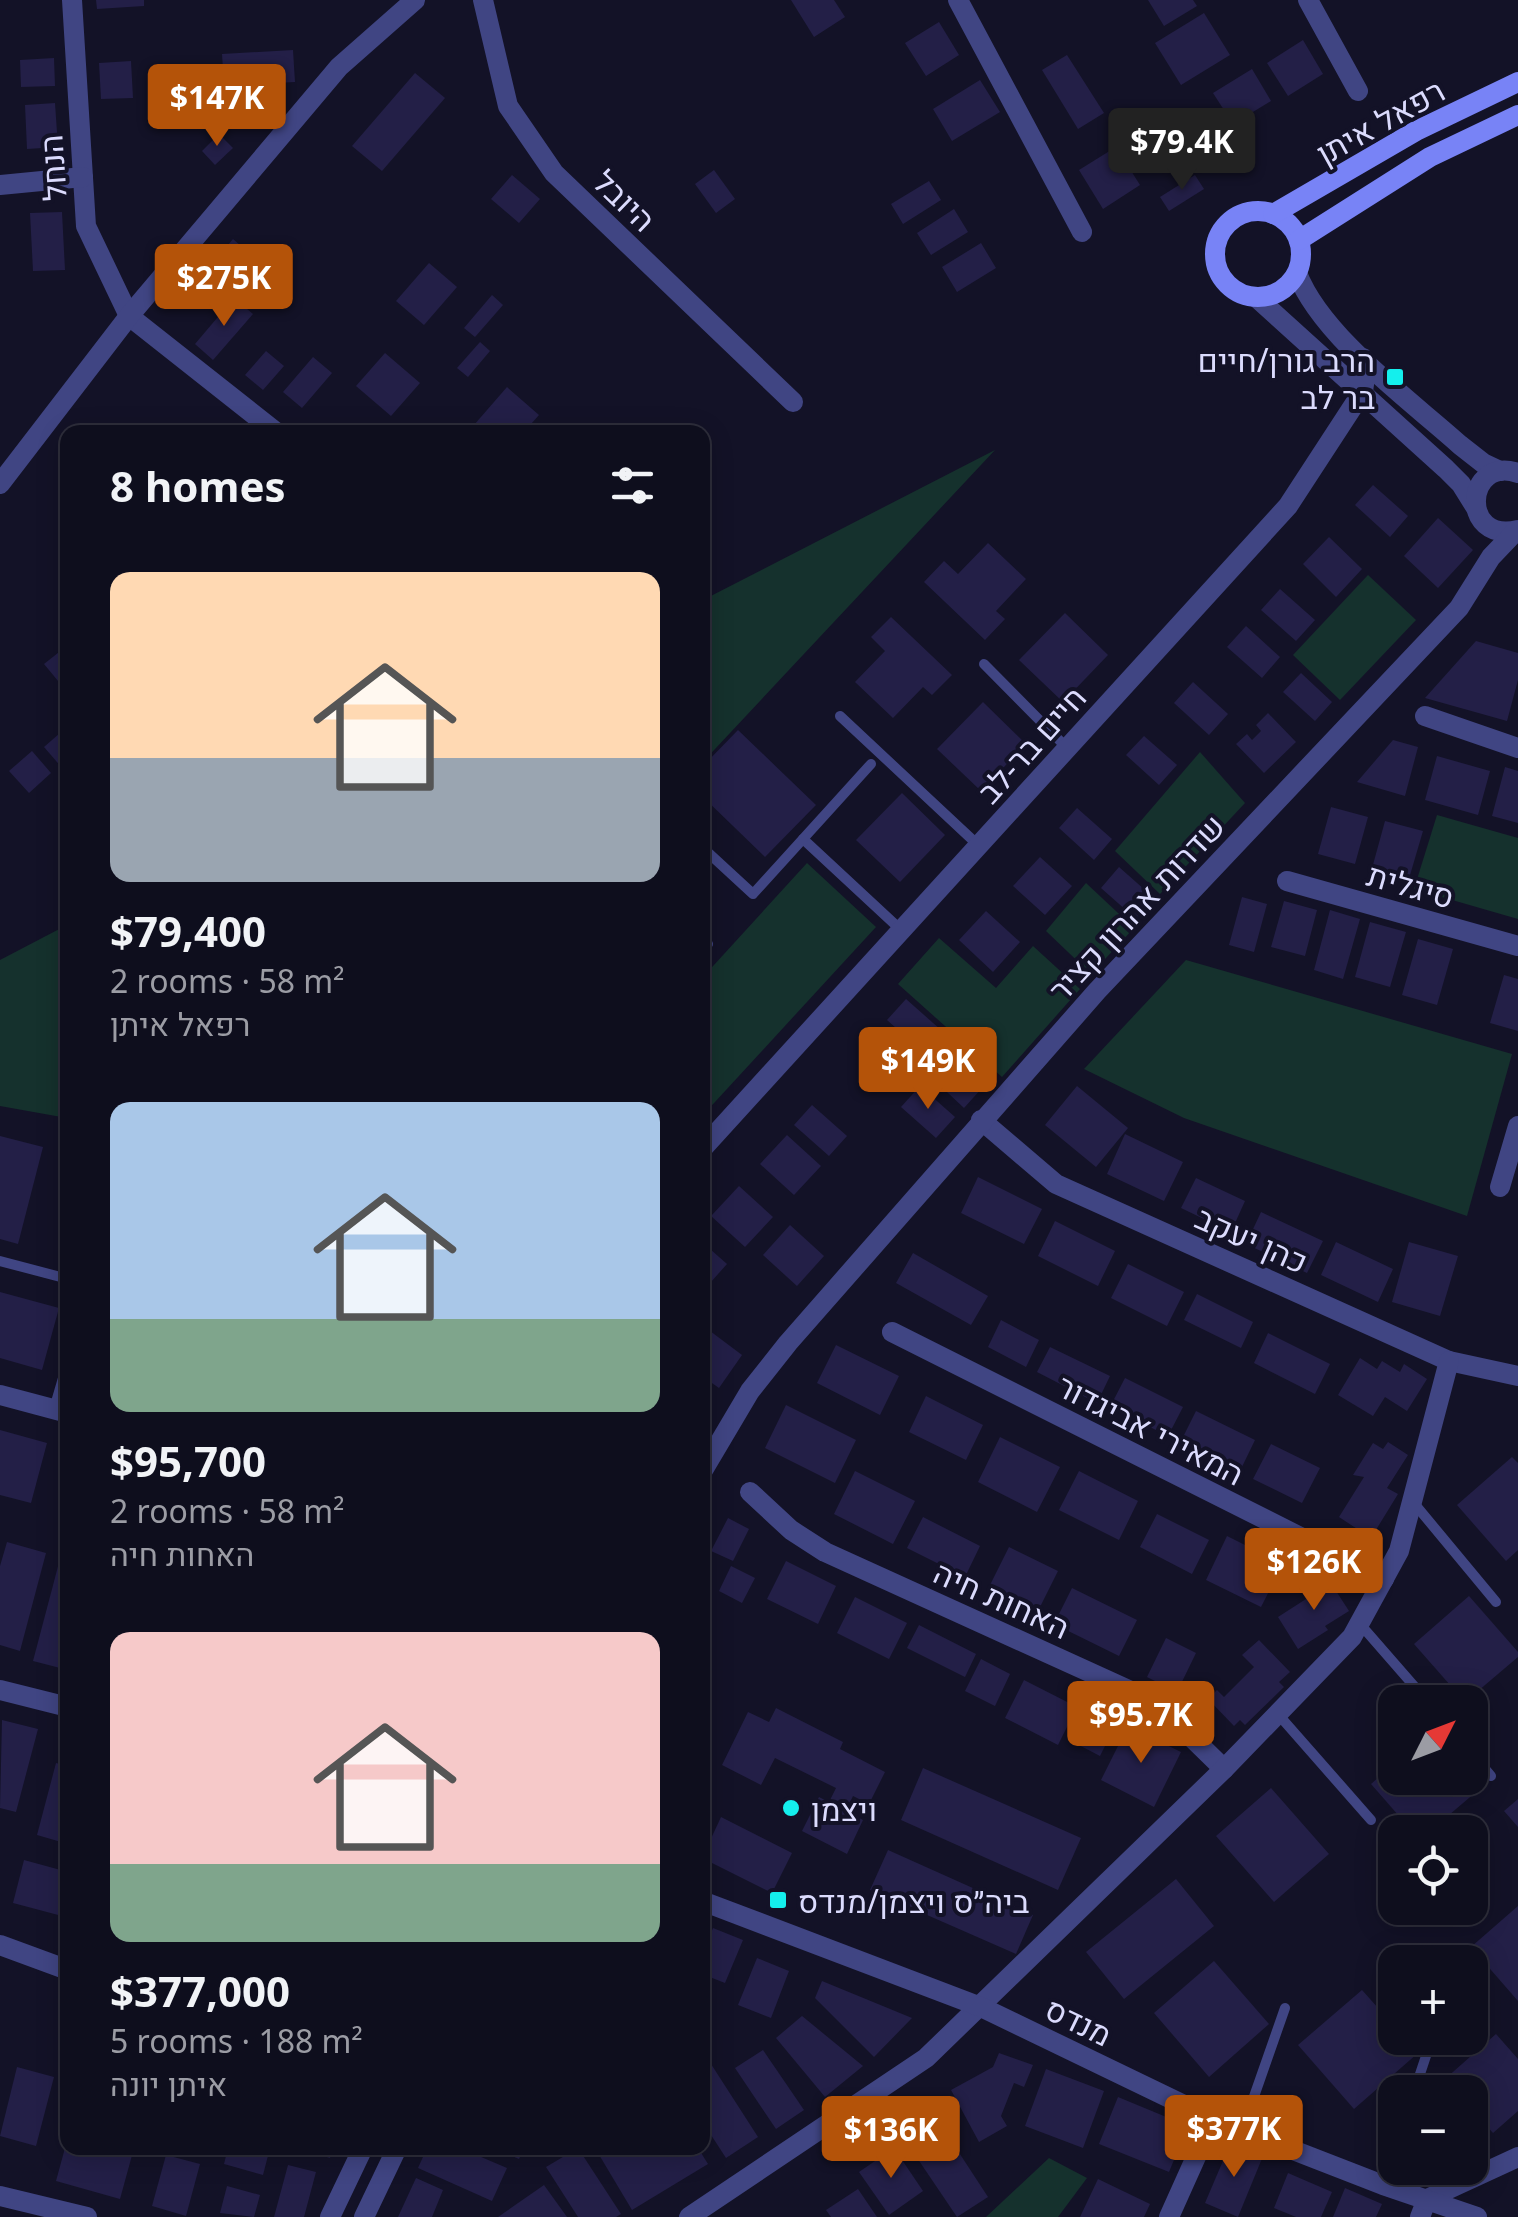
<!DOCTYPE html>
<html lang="en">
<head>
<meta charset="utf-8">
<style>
	body { margin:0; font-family:"Noto Sans",Heebo,sans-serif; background:#1c1c2a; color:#f1f3f6; height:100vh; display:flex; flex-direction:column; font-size:38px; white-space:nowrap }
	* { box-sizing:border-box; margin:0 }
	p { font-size:32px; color:#9b9ca4 }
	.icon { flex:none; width:55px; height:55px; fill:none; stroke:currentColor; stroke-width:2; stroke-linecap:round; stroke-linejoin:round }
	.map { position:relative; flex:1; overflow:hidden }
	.details { position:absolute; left:60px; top:425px; width:650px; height:1730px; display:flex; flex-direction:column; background:#0e0e1d; border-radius:20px; box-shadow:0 5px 25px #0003,0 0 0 2px #2e2e3b }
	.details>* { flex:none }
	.needle { width:65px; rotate:48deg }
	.fabs { position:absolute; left:1378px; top:1685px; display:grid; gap:20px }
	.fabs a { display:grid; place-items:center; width:110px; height:110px; border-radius:20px; background:#0e0e1d; box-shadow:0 5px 25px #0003,0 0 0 2px #2e2e3b; font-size:50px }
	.price { position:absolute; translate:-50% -85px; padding:0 22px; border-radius:10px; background:#b45309; color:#fff; font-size:32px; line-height:65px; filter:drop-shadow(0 2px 5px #0008) }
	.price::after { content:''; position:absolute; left:50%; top:60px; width:30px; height:22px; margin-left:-15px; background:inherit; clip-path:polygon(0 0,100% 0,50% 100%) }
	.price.selected { background:#222; color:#fff }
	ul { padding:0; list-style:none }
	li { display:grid; align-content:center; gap:20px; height:530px; padding:0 50px }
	li span { display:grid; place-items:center; height:310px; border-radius:20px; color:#555 }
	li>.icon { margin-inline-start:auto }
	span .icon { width:180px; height:180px; fill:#fffc; stroke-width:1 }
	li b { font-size:42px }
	h2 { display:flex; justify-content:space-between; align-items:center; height:120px; padding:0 50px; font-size:42px }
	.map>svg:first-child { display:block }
	.green { fill:#15312d }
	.building { fill:#231f47 }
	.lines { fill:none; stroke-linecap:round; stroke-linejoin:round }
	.service { stroke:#404583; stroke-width:10 }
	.minor { stroke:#404583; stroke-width:20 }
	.tertiary { stroke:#404583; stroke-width:20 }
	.secondary { stroke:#7883f6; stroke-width:20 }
	.poi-dot { fill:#14efed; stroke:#131227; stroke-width:4 }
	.labels { text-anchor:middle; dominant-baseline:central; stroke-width:8; stroke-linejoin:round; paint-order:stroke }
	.street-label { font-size:32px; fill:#dbdbfd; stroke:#131227 }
	.poi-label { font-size:32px; fill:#dbdbfd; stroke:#131227; text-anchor:start }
</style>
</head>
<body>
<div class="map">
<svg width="1518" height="2217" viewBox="0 0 1518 2217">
	<rect width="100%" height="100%" fill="#131227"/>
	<!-- green -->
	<g class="green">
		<polygon points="995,450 715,749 703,762 703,600"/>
		<polygon points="1368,575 1416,620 1340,700 1293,655"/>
		<polygon points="1200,752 1245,803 1160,894 1115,851"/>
		<polygon points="1437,815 1518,838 1518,919 1414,889"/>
		<polygon points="807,863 876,927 703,1115 703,977"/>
		<polygon points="1086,883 1134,928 1091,974 1046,931"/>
		<polygon points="67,925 67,1118 0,1106 0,960"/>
		<polygon points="939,938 996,988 1033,946 1080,989 1002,1077 898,984"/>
		<polygon points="1186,960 1512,1054 1467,1216 1184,1118 1084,1069"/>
		<polygon points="1049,2158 1087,2178 1058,2217 986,2217"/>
	</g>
	<!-- building -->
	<g class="building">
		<polygon points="96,0 144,0 144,6 97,9"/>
		<polygon points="791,0 834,0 845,17 814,37"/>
		<polygon points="1148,0 1193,0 1197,6 1164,26"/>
		<polygon points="1204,13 1230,55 1181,85 1155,43"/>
		<polygon points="939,22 959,55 926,76 905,43"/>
		<polygon points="1303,40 1323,74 1288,96 1267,63"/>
		<polygon points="293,50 295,82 224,86 222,54"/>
		<polygon points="1067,55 1104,113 1078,129 1042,70"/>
		<polygon points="54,58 55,86 21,87 20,60"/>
		<polygon points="131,61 133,98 101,99 99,63"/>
		<polygon points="1252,69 1271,101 1233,124 1213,93"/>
		<polygon points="415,73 445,98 382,171 352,146"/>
		<polygon points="980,80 1000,112 952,141 933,109"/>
		<polygon points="55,103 58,147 27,149 25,105"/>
		<polygon points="1186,131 1199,152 1175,166 1162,145"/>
		<polygon points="219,134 233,148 215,165 202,151"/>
		<polygon points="1116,147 1140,185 1103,209 1079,170"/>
		<polygon points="714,170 735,199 716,213 695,184"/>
		<polygon points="512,175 540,199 519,223 491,199"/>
		<polygon points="1195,175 1204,189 1169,211 1160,197"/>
		<polygon points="929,181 941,200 903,224 891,204"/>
		<polygon points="954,209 968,232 931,255 917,233"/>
		<polygon points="62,212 65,270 33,271 30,213"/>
		<polygon points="233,239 273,274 252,297 213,263"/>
		<polygon points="981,243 996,268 957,292 942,267"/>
		<polygon points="429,263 457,287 424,325 396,301"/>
		<polygon points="492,295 503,305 475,337 464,328"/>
		<polygon points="234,298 253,314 213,360 195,344"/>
		<polygon points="480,342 490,351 468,377 457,368"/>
		<polygon points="266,351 284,366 263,390 245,375"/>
		<polygon points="385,353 420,383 391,416 356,386"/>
		<polygon points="313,357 332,373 302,408 283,392"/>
		<polygon points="507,387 539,415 524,432 483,432 474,425"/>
		<polygon points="1373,485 1408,516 1390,537 1355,505"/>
		<polygon points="1438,518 1473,550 1438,588 1404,556"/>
		<polygon points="1329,537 1362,569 1336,597 1303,564"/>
		<polygon points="988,543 1026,579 996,611 1005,619 985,640 924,582 944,561 958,574"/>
		<polygon points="1280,589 1315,620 1296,641 1261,610"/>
		<polygon points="1065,613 1108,655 1063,702 1019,660"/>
		<polygon points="891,617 952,675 932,695 923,687 893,718 855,682 885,651 871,637"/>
		<polygon points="1246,626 1280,657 1262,678 1227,647"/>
		<polygon points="1476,641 1518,653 1518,680 1507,721 1425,698"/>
		<polygon points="68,645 68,693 44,664"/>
		<polygon points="1301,673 1332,702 1315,721 1283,692"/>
		<polygon points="1193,682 1228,714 1209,735 1174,703"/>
		<polygon points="983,702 1026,744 981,791 937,749"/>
		<polygon points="1268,713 1296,742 1264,773 1236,744 1247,734 1252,740 1261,731 1256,725"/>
		<polygon points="738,730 816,805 765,857 702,796 702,767"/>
		<polygon points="60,733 68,741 68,765 63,769 44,747"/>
		<polygon points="1144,736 1177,765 1159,785 1126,755"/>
		<polygon points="1393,740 1418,747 1405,796 1357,782"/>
		<polygon points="32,751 51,773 29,793 9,771"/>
		<polygon points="1437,756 1490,771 1478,815 1425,800"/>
		<polygon points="1505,767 1518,771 1518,823 1492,816"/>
		<polygon points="902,793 945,835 900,882 856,840"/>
		<polygon points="1331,807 1368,817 1355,864 1318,854"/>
		<polygon points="1077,808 1112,839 1094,860 1059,828"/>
		<polygon points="1385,821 1423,831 1408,882 1371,872"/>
		<polygon points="1040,857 1072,886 1045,915 1013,886"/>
		<polygon points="1119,867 1154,898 1136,919 1101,888"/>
		<polygon points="1242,897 1267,904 1254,952 1229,945"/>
		<polygon points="1284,901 1317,910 1305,956 1271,947"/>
		<polygon points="1330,910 1360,919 1343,979 1314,970"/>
		<polygon points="986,911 1020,942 993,972 959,940"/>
		<polygon points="1370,922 1406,932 1390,987 1355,977"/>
		<polygon points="1418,939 1453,949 1437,1005 1402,995"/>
		<polygon points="1504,975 1518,979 1518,1031 1490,1023"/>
		<polygon points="906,999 941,1030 922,1051 887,1020"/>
		<polygon points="957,1047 991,1078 964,1108 930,1076"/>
		<polygon points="920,1086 955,1117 936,1138 901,1107"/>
		<polygon points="1077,1086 1128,1128 1096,1167 1045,1125"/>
		<polygon points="812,1105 847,1136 829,1156 794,1125"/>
		<polygon points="1125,1134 1183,1162 1164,1201 1107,1174"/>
		<polygon points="787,1135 821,1166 794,1195 760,1164"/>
		<polygon points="0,1136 43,1147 18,1244 0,1239"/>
		<polygon points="978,1177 1042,1209 1024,1244 961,1213"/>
		<polygon points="1196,1178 1245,1201 1231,1232 1181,1208"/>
		<polygon points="739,1186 773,1217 745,1247 711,1216"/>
		<polygon points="1261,1212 1323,1241 1307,1273 1246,1244"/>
		<polygon points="1055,1221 1115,1251 1098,1286 1038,1256"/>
		<polygon points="790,1225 824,1256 797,1286 763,1255"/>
		<polygon points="702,1242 727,1264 702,1292"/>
		<polygon points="1336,1242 1393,1269 1378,1302 1321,1275"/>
		<polygon points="1409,1242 1458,1256 1440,1316 1392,1302"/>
		<polygon points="913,1253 988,1296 971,1325 896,1283"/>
		<polygon points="1128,1264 1184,1292 1167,1326 1111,1298"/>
		<polygon points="0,1292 59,1308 42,1370 0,1358"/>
		<polygon points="1197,1294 1253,1322 1241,1348 1184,1320"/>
		<polygon points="1001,1320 1039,1340 1026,1367 988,1347"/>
		<polygon points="706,1328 742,1355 719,1388 702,1376 702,1332"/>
		<polygon points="1268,1333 1330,1364 1315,1394 1254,1363"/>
		<polygon points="836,1345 899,1376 880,1415 817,1383"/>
		<polygon points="1050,1347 1110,1376 1097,1403 1037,1372"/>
		<polygon points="1360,1358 1377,1369 1382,1361 1400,1372 1404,1364 1427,1379 1407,1411 1385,1397 1373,1416 1338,1395"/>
		<polygon points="1125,1378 1183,1407 1168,1436 1110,1407"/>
		<polygon points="926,1396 983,1425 966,1460 909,1432"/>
		<polygon points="786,1405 856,1440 835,1483 765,1448"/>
		<polygon points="1196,1411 1255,1440 1240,1471 1181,1441"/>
		<polygon points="0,1430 47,1443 31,1503 0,1495"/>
		<polygon points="1000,1437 1060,1467 1037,1512 978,1482"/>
		<polygon points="1388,1442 1408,1455 1387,1488 1398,1494 1371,1538 1339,1517 1364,1477 1353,1475 1373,1443 1383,1449"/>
		<polygon points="1271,1444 1320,1468 1302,1503 1253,1479"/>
		<polygon points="1512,1457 1518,1463 1518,1550 1506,1561 1457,1505"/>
		<polygon points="855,1471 915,1501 893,1544 834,1514"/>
		<polygon points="1079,1471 1138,1501 1119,1540 1059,1510"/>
		<polygon points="1157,1514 1209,1540 1192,1574 1140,1547"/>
		<polygon points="923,1517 980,1546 965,1577 907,1548"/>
		<polygon points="728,1518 749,1529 733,1561 711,1551"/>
		<polygon points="1227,1536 1283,1564 1261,1607 1206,1580"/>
		<polygon points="7,1542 46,1553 20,1651 0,1645 0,1566"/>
		<polygon points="1009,1547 1058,1571 1038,1611 989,1587"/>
		<polygon points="61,1555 68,1557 68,1655 64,1669 33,1661"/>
		<polygon points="786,1561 836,1586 818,1624 767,1599"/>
		<polygon points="731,1566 755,1578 742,1603 719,1591"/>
		<polygon points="1327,1577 1349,1611 1325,1626 1328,1630 1298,1649 1278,1617 1306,1599 1302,1592"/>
		<polygon points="1072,1588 1137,1620 1119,1656 1054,1624"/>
		<polygon points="1469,1596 1518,1652 1518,1657 1465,1702 1414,1644"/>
		<polygon points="855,1597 907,1623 889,1659 837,1633"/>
		<polygon points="919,1625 976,1654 965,1677 907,1648"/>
		<polygon points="1166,1638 1196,1653 1177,1692 1147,1677"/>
		<polygon points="1259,1640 1290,1672 1279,1682 1284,1687 1245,1725 1240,1720 1234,1726 1208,1699 1217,1690 1224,1697 1254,1667 1242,1655"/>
		<polygon points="981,1659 1010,1674 995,1706 965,1691"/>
		<polygon points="1024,1680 1077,1707 1058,1745 1005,1718"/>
		<polygon points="776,1708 843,1742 840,1749 885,1772 869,1804 853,1796 846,1811 863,1820 847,1854 802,1831 819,1797 829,1802 836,1788 775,1758 761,1785 722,1765 748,1712 769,1722"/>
		<polygon points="1086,1716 1113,1730 1100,1756 1073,1742"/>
		<polygon points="2,1720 38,1729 16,1812 0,1808"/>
		<polygon points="1128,1726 1181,1752 1154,1807 1101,1780"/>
		<polygon points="56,1763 68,1766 68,1844 37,1835"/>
		<polygon points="1395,1763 1395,1778 1464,1778 1476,1792 1429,1832 1413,1832 1371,1784"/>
		<polygon points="923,1768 1081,1838 1058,1890 901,1820"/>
		<polygon points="1271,1788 1329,1854 1274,1902 1216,1836"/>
		<polygon points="1518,1799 1518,1827 1504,1811"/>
		<polygon points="721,1817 792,1853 772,1893 702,1858"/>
		<polygon points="888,1850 1033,1915 1016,1954 870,1890"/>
		<polygon points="24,1860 68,1872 68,1895 62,1916 13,1903"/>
		<polygon points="1176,1879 1214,1926 1124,1999 1086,1952"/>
		<polygon points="1518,1906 1518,2001 1471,1947"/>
		<polygon points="713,1928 743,1940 725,1983 702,1974 702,1955"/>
		<polygon points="757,1958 789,1971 771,2018 738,2005"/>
		<polygon points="1214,1961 1269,2024 1209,2077 1154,2013"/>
		<polygon points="822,1981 912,2018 874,2057 815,1998"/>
		<polygon points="1362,1990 1395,2027 1395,2038 1404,2038 1418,2053 1354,2109 1298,2045"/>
		<polygon points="802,2016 863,2066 825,2097 776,2038"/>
		<polygon points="1496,2034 1518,2059 1518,2111 1493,2133 1470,2107 1470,2092 1457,2092 1445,2079"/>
		<polygon points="763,2050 804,2110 776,2129 735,2068"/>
		<polygon points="999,2053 1033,2065 1024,2087 1014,2083 1001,2116 1007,2126 979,2142 951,2090 993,2067"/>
		<polygon points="711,2064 758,2137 726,2158 702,2121 702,2069"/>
		<polygon points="17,2067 54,2077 36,2146 0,2136"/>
		<polygon points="1046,2069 1104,2091 1083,2148 1025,2126"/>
		<polygon points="1118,2097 1188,2126 1169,2172 1099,2144"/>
		<polygon points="937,2119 988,2197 957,2217 905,2140"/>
		<polygon points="1231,2142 1263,2156 1238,2217 1205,2203"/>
		<polygon points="65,2148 134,2148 120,2199 56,2181"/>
		<polygon points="228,2148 270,2148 263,2175 224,2164"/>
		<polygon points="297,2148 332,2148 330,2158"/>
		<polygon points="427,2148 460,2148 507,2168 492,2201 418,2168"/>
		<polygon points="494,2148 524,2148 519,2159"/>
		<polygon points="578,2148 621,2214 616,2217 578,2217 546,2167"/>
		<polygon points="595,2148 698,2148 708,2164 632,2210"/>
		<polygon points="894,2148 923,2191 889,2215 859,2172"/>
		<polygon points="166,2155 200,2164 186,2216 152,2206"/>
		<polygon points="288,2165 316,2172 304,2217 274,2217"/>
		<polygon points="1288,2173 1332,2192 1321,2217 1296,2217 1274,2208"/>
		<polygon points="416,2178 443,2190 432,2217 398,2217"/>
		<polygon points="1098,2179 1150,2204 1144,2217 1080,2217"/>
		<polygon points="544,2185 567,2217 498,2217"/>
		<polygon points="227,2186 260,2195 254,2217 220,2213"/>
		<polygon points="1345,2188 1382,2204 1376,2217 1333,2217"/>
		<polygon points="858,2189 877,2217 831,2217 826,2210"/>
	</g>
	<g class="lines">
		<!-- service -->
		<g class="service">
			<polyline points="984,664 1067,748"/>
			<polyline points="840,716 978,845"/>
			<polyline points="803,839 901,930"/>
			<polyline points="702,847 753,894 871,764"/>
			<polyline points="702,939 708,944 702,950"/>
			<polyline points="0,1261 68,1279"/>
			<polyline points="54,1409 68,1361"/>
			<polyline points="1413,1502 1496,1602"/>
			<polyline points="1360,1624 1428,1702"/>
			<polyline points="1277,1713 1371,1820"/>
			<polyline points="1470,1751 1491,1776"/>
			<polyline points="1414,2092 1432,2038"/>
			<polyline points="1243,2128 1285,2008"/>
			<polyline points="1383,2185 1395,2149"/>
		</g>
		<!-- minor -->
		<g class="minor">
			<polyline points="72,0 86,226 129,316 276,432"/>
			<polyline points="483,0 508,106 554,173 793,402"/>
			<polyline points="958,0 1082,232"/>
			<polyline points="1308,0 1358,91"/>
			<polyline points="0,185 83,177"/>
			<polyline points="0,484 129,316 339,67 415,0"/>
			<polyline points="1425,716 1518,748"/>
			<polyline points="1287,881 1518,946"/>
			<polyline points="981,1120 1056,1184 1449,1361 1518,1376"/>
			<polyline points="702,1149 1288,506 1363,391 1366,371 1363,358"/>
			<polyline points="1500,1187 1518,1126"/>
			<polyline points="892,1332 1384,1579"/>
			<polyline points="0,1395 68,1413"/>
			<polyline points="750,1492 791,1530 825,1552 1131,1691 1177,1723 1224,1769"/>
			<polyline points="0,1945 68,1970"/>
			<polyline points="689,2217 926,2058 1224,1769 1352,1637 1399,1551 1449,1361"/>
			<polyline points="1169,2217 1213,2119"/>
			<polyline points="1420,2217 1427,2199 1518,2157"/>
		</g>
		<!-- tertiary -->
		<g class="tertiary">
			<path d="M 1297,273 C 1321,336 1410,400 1460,445 L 1483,463 L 1500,471"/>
			<polyline points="1256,297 1446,469 1461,484 1476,508"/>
			<path d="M 1518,473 C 1465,455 1459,544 1518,530"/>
			<polyline points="702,1472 750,1391 788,1343 1097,991 1459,608 1491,557 1516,531"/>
			<polyline points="0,1690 68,1707"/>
			<polyline points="702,1901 981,2007 1213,2119 1383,2185 1477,2217"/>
			<polyline points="0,2196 87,2217"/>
			<polyline points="330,2217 363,2148"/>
			<polyline points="364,2217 397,2148"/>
		</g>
		<!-- secondary -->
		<g class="secondary">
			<circle cx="1258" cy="254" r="43"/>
			<polyline points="1273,214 1416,131 1518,82"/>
			<polyline points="1299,240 1430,157 1518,115"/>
		</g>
	</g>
	<!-- markers -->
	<g class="poi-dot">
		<rect x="1385" y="367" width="20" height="20" rx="5"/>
		<circle cx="791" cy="1808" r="10"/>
		<rect x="768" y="1890" width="20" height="20" rx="5"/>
	</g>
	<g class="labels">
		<!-- street labels -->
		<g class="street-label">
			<text transform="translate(1380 121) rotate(-29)">רפאל איתן</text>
			<text transform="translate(52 168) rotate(-94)">הנחל</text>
			<text transform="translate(625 200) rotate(44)">היובל</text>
			<text transform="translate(1031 744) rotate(-48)">חיים בר-לב</text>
			<text transform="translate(1411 885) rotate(16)">סיגלית</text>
			<text transform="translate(1136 907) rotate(-47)">שדרות אהרון קציר</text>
			<text transform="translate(1252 1239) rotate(24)">כהן יעקב</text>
			<text transform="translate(1151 1429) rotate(27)">המאירי אביגדור</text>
			<text transform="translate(1002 1599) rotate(24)">האחות חיה</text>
			<text transform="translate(1079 2021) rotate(26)">מנדס</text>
		</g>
		<!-- poi labels -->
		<g class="poi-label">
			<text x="1375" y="359" text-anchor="end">הרב גורן/חיים<tspan x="1375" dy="37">בר לב</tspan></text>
			<text x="811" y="1808">ויצמן</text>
			<text x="798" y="1900">ביה״ס ויצמן/מנדס</text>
		</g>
	</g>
</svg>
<div class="fabs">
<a><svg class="needle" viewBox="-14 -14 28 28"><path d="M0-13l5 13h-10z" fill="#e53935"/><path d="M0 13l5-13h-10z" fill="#9b9ca4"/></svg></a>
<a><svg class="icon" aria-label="locate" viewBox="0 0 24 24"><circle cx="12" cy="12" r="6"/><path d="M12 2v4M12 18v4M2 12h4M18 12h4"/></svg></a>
<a>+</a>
<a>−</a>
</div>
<b class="price" style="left:217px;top:149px">$147K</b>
<b class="price selected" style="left:1182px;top:193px">$79.4K</b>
<b class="price" style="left:224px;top:329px">$275K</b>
<b class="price" style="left:928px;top:1112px">$149K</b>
<b class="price" style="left:1314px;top:1613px">$126K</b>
<b class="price" style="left:1141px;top:1766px">$95.7K</b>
<b class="price" style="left:1234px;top:2180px">$377K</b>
<b class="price" style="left:891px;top:2181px">$136K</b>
<section class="details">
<h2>8 homes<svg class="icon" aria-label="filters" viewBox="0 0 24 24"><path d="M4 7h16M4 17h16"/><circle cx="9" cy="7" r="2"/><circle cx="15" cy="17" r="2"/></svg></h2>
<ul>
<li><span style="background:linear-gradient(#ffd9b3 60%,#9aa5b1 0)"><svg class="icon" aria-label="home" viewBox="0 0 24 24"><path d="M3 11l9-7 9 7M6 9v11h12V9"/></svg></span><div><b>$79,400</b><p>2 rooms · 58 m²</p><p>רפאל איתן</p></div></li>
<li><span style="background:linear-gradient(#a9c7e8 70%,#7fa58c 0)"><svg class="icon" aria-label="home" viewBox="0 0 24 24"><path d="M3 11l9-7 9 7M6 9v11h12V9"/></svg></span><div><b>$95,700</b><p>2 rooms · 58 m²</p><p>האחות חיה</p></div></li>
<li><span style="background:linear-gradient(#f6c9c9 75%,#7fa58c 0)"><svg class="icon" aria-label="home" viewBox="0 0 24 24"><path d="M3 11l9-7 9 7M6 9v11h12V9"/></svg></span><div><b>$377,000</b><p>5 rooms · 188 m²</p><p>איתן יונה</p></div></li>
</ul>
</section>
</div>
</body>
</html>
